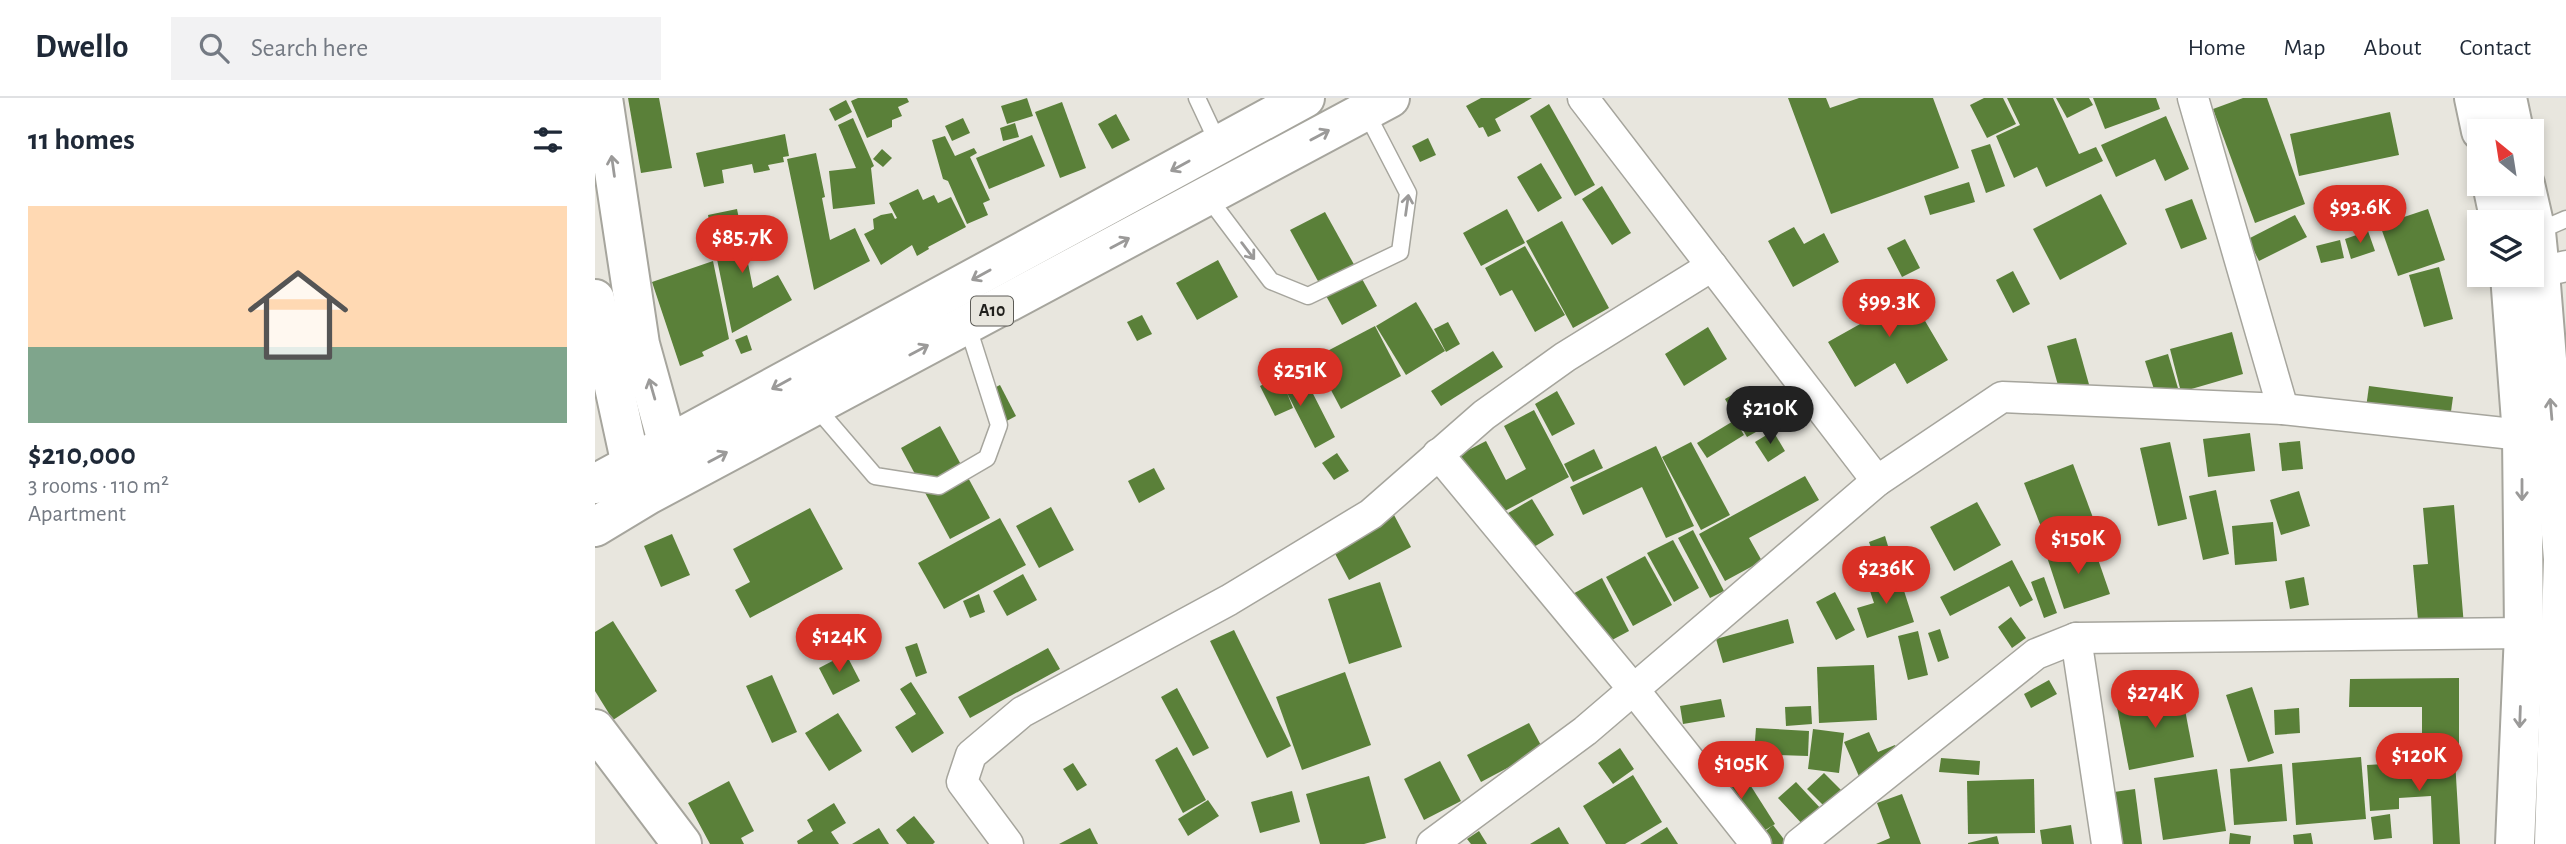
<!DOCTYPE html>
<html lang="en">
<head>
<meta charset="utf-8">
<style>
	body { margin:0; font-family:"Alegreya Sans",sans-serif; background:#f2f2f3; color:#1f2937; height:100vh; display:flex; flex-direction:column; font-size:26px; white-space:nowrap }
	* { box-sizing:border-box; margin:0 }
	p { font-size:23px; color:#747a83 }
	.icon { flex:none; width:38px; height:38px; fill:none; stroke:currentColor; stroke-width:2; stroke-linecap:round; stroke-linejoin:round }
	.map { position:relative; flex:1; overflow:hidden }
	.details { display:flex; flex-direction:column; background:#fff; width:595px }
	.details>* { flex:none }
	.needle { width:46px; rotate:330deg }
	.fabs { position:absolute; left:1872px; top:21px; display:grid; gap:14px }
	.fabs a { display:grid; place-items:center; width:77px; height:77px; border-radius:0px; background:#fff; box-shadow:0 4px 10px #0003; font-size:35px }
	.price { position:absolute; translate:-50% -60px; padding:0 16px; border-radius:24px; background:#d93025; color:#fff; font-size:23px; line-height:46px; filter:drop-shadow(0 2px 4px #0008) }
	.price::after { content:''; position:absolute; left:50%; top:42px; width:21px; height:16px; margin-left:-10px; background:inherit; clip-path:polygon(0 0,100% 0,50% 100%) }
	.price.active { background:#222; color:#fff }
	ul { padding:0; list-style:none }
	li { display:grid; align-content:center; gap:14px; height:371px; padding:0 28px }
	li span { display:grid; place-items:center; height:217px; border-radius:0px; color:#555 }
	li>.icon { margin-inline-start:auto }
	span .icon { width:126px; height:126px; fill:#fffc; stroke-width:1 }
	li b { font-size:30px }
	h2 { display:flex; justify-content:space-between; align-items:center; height:84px; padding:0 28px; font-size:30px }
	header { display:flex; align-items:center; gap:42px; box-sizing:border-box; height:98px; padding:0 35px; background:#fff; border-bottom:2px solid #e0e1e3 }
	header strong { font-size:33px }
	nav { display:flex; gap:38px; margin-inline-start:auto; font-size:24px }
	.search { width:490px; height:63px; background:#f2f2f3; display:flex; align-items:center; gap:18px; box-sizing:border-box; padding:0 24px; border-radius:0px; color:#747a83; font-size:26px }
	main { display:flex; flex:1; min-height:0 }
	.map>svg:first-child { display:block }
	.building { fill:#5a8039 }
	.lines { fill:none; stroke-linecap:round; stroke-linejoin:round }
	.service-casing { stroke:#a6a59d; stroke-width:19 }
	.minor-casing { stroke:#a6a59d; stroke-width:33 }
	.secondary-casing { stroke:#a6a59d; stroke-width:42 }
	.trunk-casing { stroke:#a6a59d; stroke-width:42 }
	.service { stroke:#fff; stroke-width:16 }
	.minor { stroke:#fff; stroke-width:30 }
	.secondary { stroke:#fff; stroke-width:38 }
	.trunk { stroke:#fff; stroke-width:38 }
	.oneway { stroke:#9b9a99 }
	.labels { text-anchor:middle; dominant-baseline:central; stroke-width:5; stroke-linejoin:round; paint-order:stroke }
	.shield { fill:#e8e6de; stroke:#5c5b56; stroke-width:2 }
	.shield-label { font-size:18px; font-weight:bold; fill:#201f1c }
</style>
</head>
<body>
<header>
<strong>Dwello</strong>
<div class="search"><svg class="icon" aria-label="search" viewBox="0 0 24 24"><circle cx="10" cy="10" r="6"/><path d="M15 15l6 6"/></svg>Search here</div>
<nav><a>Home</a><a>Map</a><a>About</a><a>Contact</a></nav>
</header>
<main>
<section class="details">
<h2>11 homes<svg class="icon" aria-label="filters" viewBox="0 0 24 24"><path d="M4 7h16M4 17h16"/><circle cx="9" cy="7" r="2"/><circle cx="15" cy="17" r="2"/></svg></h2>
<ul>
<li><span style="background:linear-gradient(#ffd9b3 65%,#7fa58c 0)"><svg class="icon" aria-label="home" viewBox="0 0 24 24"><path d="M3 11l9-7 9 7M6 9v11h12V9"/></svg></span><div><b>$210,000</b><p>3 rooms · 110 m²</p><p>Apartment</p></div></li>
</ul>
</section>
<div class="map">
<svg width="1971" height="746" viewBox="0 0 1971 746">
	<rect width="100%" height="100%" fill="#e8e6de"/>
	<!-- building -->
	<g class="building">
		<polygon points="33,0 64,0 77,70 46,75"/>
		<polygon points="263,0 312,0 314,4 303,9 307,18 297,22 297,29 272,40 256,3"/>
		<polygon points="432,0 438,18 412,26 406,8"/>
		<polygon points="886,0 937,0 900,21 906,33 893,39 888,29 884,30 871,8"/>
		<polygon points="1193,0 1231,0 1235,10 1264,0 1338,0 1364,70 1236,116"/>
		<polygon points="1389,0 1408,0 1421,26 1392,40 1375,7"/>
		<polygon points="1412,0 1458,0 1484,56 1501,49 1508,63 1451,89 1442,69 1419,80 1401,38 1425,27"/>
		<polygon points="1461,0 1494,0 1498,7 1472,20"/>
		<polygon points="1498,0 1561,0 1565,11 1510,31"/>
		<polygon points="1648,0 1672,0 1710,106 1660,125 1618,11"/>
		<polygon points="251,2 257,14 240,23 234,11"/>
		<polygon points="467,4 491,70 465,80 440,14"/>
		<polygon points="954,6 1000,87 980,98 935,18"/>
		<polygon points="1795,14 1804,57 1704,78 1695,36"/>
		<polygon points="521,16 535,42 517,51 503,26"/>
		<polygon points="1571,18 1594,71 1570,83 1560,61 1521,79 1506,47"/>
		<polygon points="258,20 279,68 276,70 280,106 238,111 234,73 261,70 243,27"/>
		<polygon points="368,20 375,35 357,43 350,28"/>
		<polygon points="420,25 424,39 408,43 405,30"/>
		<polygon points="190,36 194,58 188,59 189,64 173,67 175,72 159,75 157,66 127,72 129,85 109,89 101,55"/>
		<polygon points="437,37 450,68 394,91 381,60"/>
		<polygon points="350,38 360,58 379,50 382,55 375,59 395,102 388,105 393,117 372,126 353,83 348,81 337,42"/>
		<polygon points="833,40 841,57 825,64 817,48"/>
		<polygon points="1395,46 1410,88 1391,95 1376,52"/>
		<polygon points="287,51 297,60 288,69 278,61"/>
		<polygon points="221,55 230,99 227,100 235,142 260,130 275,163 219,192 192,61"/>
		<polygon points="946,65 967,100 943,114 922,79"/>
		<polygon points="1374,84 1380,104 1335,117 1329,98"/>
		<polygon points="1007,88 1036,135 1017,147 987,101"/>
		<polygon points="323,91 328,102 339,97 343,105 356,99 371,129 333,149 334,151 322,158 317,147 286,167 269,136 279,131 278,121 286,117 297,115 300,121 302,120 294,105"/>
		<polygon points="1506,96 1532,146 1465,182 1438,131"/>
		<polygon points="1597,101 1612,141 1586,151 1570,111"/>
		<polygon points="142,111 158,190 183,177 197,202 137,235 113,117"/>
		<polygon points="912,111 930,145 886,168 868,135"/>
		<polygon points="1833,111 1850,162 1803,178 1785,127"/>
		<polygon points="730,114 782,208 747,227 695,132"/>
		<polygon points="1700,117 1712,139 1664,163 1653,141"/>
		<polygon points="967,123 1014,210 978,230 931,143"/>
		<polygon points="1199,129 1209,146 1229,135 1244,164 1198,189 1173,143"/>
		<polygon points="1773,133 1780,153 1756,161 1750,141"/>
		<polygon points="1310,141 1325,170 1307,179 1292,150"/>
		<polygon points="1745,142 1749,160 1726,165 1721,148"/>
		<polygon points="930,148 970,217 940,234 917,192 905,198 890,170"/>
		<polygon points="623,162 643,199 602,222 581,185"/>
		<polygon points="118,163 134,241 107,254 109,258 85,268 57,184"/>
		<polygon points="1844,169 1858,221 1829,229 1814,177"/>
		<polygon points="1418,173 1435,206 1418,215 1401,182"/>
		<polygon points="1306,182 1353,262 1312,286 1300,265 1260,289 1233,244 1274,221 1266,206"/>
		<polygon points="821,204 850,253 811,277 781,228"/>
		<polygon points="547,217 557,236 542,243 532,224"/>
		<polygon points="853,224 865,246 851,254 839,231"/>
		<polygon points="780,228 806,278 746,311 719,260"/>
		<polygon points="1113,229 1132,261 1089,288 1070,256"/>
		<polygon points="1637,234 1648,276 1586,294 1575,251"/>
		<polygon points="152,237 157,252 146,256 140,242"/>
		<polygon points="1481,240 1495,290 1466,298 1452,248"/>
		<polygon points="898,253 908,269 846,308 836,293"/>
		<polygon points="1573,256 1585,297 1563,304 1550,263"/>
		<polygon points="683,279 689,291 710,280 740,339 720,350 692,295 698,310 680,318 665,288"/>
		<polygon points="405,287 421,318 406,326 389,295"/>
		<polygon points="1774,288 1858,299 1854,328 1770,317"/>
		<polygon points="1149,290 1170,329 1152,339 1130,301"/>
		<polygon points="962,293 980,326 957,338 940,306"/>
		<polygon points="939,312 974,379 891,423 858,360 891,343 911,382 931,371 909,328"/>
		<polygon points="1140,322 1149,337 1112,360 1102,345"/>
		<polygon points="345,328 395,420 355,441 306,350"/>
		<polygon points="1178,333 1190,353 1173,364 1160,344"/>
		<polygon points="1655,335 1660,373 1613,379 1608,341"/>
		<polygon points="1705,343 1708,371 1687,373 1684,345"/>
		<polygon points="1096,344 1135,417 1106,432 1067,359"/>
		<polygon points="1575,344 1592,421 1563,428 1545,350"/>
		<polygon points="1061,348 1099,428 1071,440 1047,389 988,417 975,389"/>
		<polygon points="999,351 1008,370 978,384 969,366"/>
		<polygon points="742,355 754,373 739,382 727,365"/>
		<polygon points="1478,366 1500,425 1452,444 1429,385"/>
		<polygon points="559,370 570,391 544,405 533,383"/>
		<polygon points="1210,378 1224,402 1154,440 1167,463 1130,483 1104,436"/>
		<polygon points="1621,392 1634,456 1608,462 1594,398"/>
		<polygon points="1704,393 1715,428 1686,437 1675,402"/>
		<polygon points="937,401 959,437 925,457 903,421"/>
		<polygon points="1382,404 1406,447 1359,473 1335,429"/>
		<polygon points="1859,407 1869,528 1824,533 1818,467 1833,466 1828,410"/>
		<polygon points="456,409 479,452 444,470 421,428"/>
		<polygon points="215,410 248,471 155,520 140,492 155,484 138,451"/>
		<polygon points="799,417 816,449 754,482 737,450"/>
		<polygon points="405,420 431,467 349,511 323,465"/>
		<polygon points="1678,424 1682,463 1640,467 1637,428"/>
		<polygon points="1098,432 1129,493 1115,500 1083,440"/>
		<polygon points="77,436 95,477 66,489 49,448"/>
		<polygon points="1290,438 1296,458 1281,464 1274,444"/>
		<polygon points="1078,442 1104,490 1079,504 1052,455"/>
		<polygon points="1497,444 1515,496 1469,511 1452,459"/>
		<polygon points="1050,458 1077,507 1038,528 1011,479"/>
		<polygon points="1417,462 1438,502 1425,509 1414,488 1355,518 1345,499"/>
		<polygon points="1303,474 1319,524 1272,540 1262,510 1279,505 1272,484"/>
		<polygon points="428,476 442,502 412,518 398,493"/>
		<polygon points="1449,479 1462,515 1449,520 1436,484"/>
		<polygon points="1709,479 1714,507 1695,511 1690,483"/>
		<polygon points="1007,480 1034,533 1002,550 974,498"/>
		<polygon points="785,484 807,549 754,566 733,501"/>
		<polygon points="1240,494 1260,532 1241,542 1221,504"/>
		<polygon points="384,496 390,514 375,520 368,503"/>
		<polygon points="1416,519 1431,540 1417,550 1403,529"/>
		<polygon points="1193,521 1199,545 1128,565 1121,541"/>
		<polygon points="18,523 62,593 18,622 0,593 0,534"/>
		<polygon points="1345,531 1354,560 1343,564 1333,535"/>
		<polygon points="639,532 696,648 672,660 615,543"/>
		<polygon points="1323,533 1333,577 1313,582 1303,538"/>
		<polygon points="322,545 332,575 321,579 310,549"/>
		<polygon points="453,550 465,571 375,620 363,599"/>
		<polygon points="251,556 265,583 238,597 224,570"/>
		<polygon points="1279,567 1282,622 1224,625 1222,569"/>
		<polygon points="750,574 776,647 707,672 681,599"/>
		<polygon points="177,577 202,634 177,645 151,588"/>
		<polygon points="1864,580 1864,656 1827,656 1827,609 1754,609 1755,581"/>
		<polygon points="1454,582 1462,596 1436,610 1429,596"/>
		<polygon points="316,584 349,635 317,655 300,629 321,616 305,591"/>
		<polygon points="1657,589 1679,655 1653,664 1631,597"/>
		<polygon points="582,590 614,650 598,658 566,599"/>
		<polygon points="1586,591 1599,659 1534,672 1521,604"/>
		<polygon points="1126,601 1130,619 1088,626 1085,608"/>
		<polygon points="1216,608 1217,626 1191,628 1190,609"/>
		<polygon points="1704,610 1705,635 1680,637 1679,612"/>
		<polygon points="243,615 267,653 234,673 210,635"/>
		<polygon points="934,625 948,651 886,684 872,657"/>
		<polygon points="1161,630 1214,633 1213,658 1159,656"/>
		<polygon points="1218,631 1249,635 1244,675 1213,671"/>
		<polygon points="1274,634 1283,654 1300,647 1308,665 1266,683 1249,644"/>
		<polygon points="582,649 611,702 588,715 560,662"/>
		<polygon points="1025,650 1039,671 1018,686 1003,665"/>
		<polygon points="1766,659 1771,721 1701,727 1697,665"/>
		<polygon points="1346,660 1385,663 1384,677 1344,674"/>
		<polygon points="1860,662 1865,746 1838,746 1836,698 1804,700 1804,711 1775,713 1772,667"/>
		<polygon points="845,663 866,703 829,722 809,681"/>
		<polygon points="1140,663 1180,726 1153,743 1113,680"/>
		<polygon points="478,665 492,687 482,693 468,671"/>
		<polygon points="1687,666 1692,723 1639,727 1635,671"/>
		<polygon points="1622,671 1631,733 1568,742 1559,680"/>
		<polygon points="1229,675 1246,692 1229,708 1212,691"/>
		<polygon points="1038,677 1067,724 1030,746 1011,746 988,708"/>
		<polygon points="774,678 791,740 769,746 725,746 711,696"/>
		<polygon points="1439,681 1440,735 1373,736 1372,683"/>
		<polygon points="134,683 159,733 146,740 149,746 115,746 93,705"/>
		<polygon points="1201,684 1227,712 1209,728 1183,700"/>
		<polygon points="1540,691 1547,746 1526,746 1519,694"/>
		<polygon points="697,693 705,724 665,735 656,704"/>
		<polygon points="1307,696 1326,746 1281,746 1295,740 1282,705"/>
		<polygon points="613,702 624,718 593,738 583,721"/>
		<polygon points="239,705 251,725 236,734 244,746 203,746 202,743 218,733 212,722"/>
		<polygon points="1795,716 1797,740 1779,742 1776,719"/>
		<polygon points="319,718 340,744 338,746 312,746 301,732"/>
		<polygon points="1178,727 1191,744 1189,746 1158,746 1157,744"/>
		<polygon points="1476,727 1479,746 1447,746 1445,732"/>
		<polygon points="964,729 974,746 935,746"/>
		<polygon points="1072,729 1083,746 1045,746"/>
		<polygon points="284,730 294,746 257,746"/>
		<polygon points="495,730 503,746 464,746"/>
		<polygon points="884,733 892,746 876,746 872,741"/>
		<polygon points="1635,735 1656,738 1655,746 1634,746"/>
		<polygon points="1716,735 1718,746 1699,746 1698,737"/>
		<polygon points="1402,738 1404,746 1373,746 1373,745"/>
	</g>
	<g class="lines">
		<defs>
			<g id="service">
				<polyline points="602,0 624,47"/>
				<polyline points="612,98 676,183 713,198 805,154 813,95 771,14"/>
				<polyline points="1941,134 1971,121"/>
				<polyline points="220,308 280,378 344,388 392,360 404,327 372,226"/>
			</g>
			<g id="minor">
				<polyline points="988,0 1282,383"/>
				<polyline points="1598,0 1688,311"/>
				<polyline points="1945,174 1971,168"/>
				<polyline points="843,356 1039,592 1161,746"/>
				<polyline points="1481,540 1512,746"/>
				<polyline points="413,746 367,684 376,657 427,614 634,502 776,416 889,317 970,259 1117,168"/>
				<polyline points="837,746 990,633 1282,383 1407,299 1688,311 1927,337"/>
				<polyline points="1204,746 1441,556 1481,540 1929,535"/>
			</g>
			<g id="secondary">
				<polyline points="8,0 45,246 73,347 87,376"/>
				<polyline points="1879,0 1886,33"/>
				<polyline points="1912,0 1919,33"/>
				<polyline points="1897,86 1905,124"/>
				<polyline points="1930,86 1941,134 1945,174 1968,461 1959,746"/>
				<polyline points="1915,177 1927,337 1929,535 1920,746"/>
				<polyline points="0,201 36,367 51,394"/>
				<polyline points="0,631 87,746"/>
			</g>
			<g id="trunk">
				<polyline points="0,386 710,0"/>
				<polyline points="0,429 53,397 795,0"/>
			</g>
		</defs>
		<!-- service casing -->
		<use href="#service" class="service-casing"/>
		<!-- minor casing -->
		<use href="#minor" class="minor-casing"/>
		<!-- secondary casing -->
		<use href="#secondary" class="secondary-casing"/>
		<!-- trunk casing -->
		<use href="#trunk" class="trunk-casing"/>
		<!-- service -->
		<use href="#service" class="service"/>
		<!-- minor -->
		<use href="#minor" class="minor"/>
		<!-- secondary -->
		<use href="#secondary" class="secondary"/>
		<!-- trunk -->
		<use href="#trunk" class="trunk"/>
	</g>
	<!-- one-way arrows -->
	<defs><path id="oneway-shaft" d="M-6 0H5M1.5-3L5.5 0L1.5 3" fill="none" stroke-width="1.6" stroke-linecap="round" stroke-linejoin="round" transform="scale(1.75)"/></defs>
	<g class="oneway">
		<use href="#oneway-shaft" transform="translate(725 37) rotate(-28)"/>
		<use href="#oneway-shaft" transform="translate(18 68) rotate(-98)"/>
		<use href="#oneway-shaft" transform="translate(585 68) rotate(151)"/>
		<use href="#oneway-shaft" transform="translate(812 107) rotate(-82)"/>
		<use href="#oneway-shaft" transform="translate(525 145) rotate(-28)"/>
		<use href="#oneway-shaft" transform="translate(653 153) rotate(53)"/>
		<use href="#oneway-shaft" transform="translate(386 177) rotate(151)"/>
		<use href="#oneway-shaft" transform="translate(324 252) rotate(-28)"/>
		<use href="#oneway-shaft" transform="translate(186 286) rotate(151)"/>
		<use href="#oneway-shaft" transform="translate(57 291) rotate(-106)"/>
		<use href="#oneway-shaft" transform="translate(1956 311) rotate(-95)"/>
		<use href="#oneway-shaft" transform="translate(123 359) rotate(-28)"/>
		<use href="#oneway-shaft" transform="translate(1927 392) rotate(90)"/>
		<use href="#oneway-shaft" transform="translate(1925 619) rotate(92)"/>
	</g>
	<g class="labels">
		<!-- shield labels -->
		<rect class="shield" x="376" y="198.5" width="42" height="29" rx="5"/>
		<g class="shield-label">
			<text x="397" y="213">A10</text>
		</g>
	</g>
</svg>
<div class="fabs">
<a><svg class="needle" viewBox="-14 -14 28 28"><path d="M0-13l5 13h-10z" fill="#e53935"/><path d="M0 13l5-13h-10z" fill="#747a83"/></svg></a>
<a><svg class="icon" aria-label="layers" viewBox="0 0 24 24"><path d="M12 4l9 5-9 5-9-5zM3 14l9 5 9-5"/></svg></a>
</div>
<b class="price" style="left:1765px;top:147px">$93.6K</b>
<b class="price" style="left:147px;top:177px">$85.7K</b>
<b class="price" style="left:1294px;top:241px">$99.3K</b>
<b class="price" style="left:705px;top:310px">$251K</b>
<b class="price active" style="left:1175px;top:348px">$210K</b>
<b class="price" style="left:1483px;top:478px">$150K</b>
<b class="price" style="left:1291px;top:508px">$236K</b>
<b class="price" style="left:244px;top:576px">$124K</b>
<b class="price" style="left:1560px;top:632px">$274K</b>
<b class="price" style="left:1824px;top:695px">$120K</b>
<b class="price" style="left:1146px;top:703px">$105K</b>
</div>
</main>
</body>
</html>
